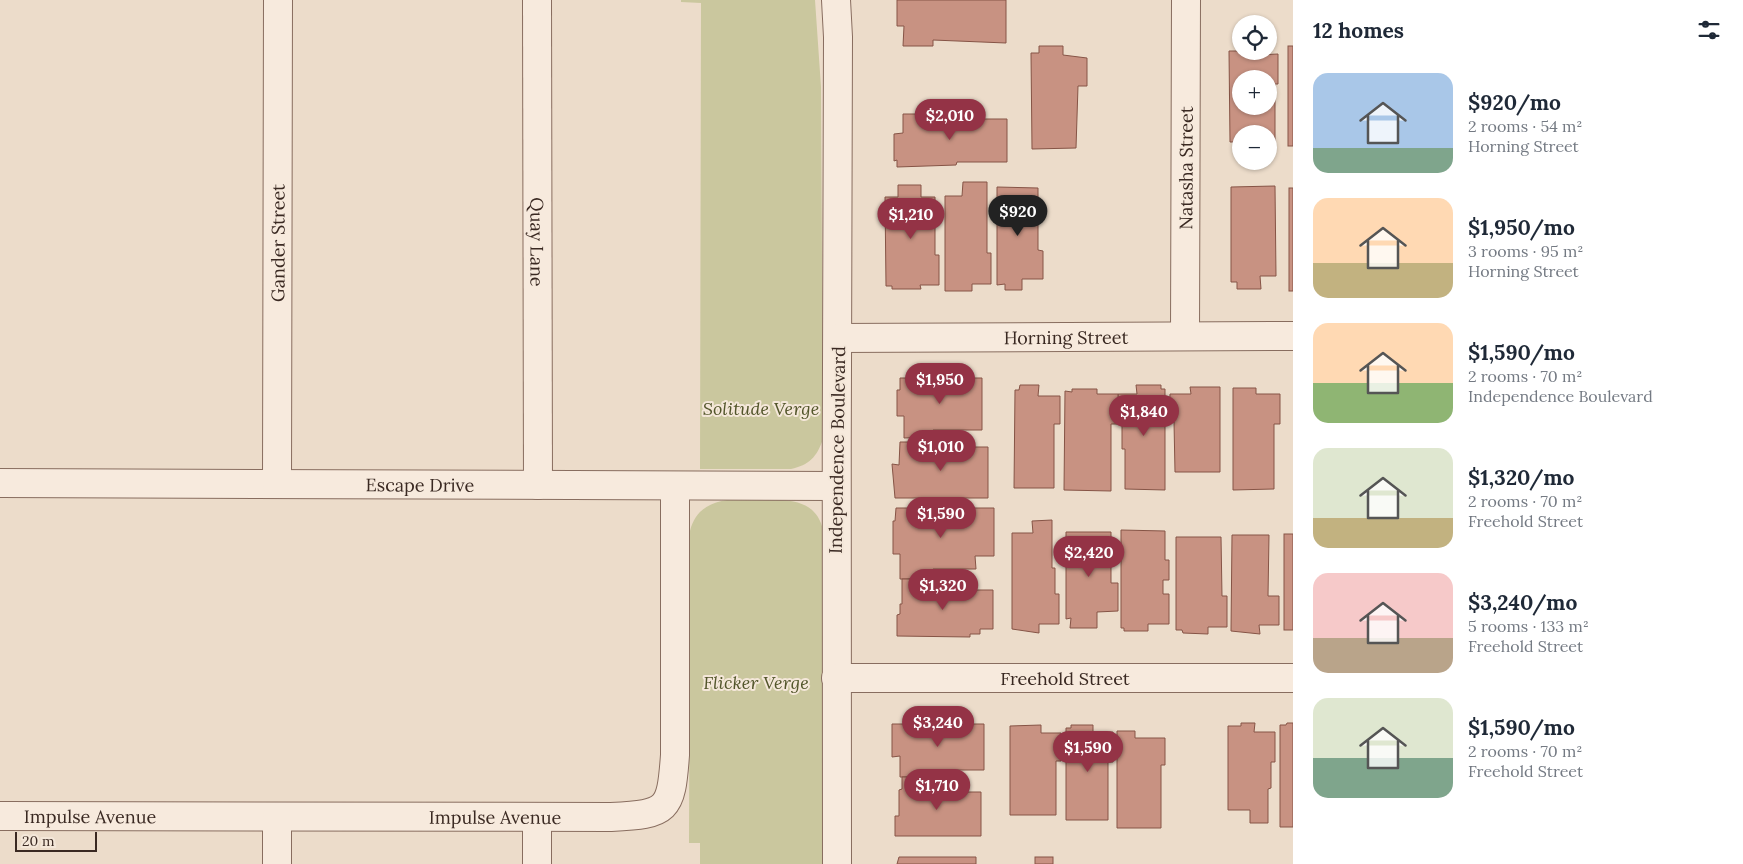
<!DOCTYPE html>
<html lang="en">
<head>
<meta charset="utf-8">
<style>
	body { margin:0; font-family:Lora,serif; background:#f6f6f7; color:#1f2937; height:100vh; display:flex; flex-direction:column; font-size:19px; white-space:nowrap }
	* { box-sizing:border-box; margin:0 }
	p { font-size:16px; color:#747a83 }
	.icon { flex:none; width:28px; height:28px; fill:none; stroke:currentColor; stroke-width:2; stroke-linecap:round; stroke-linejoin:round }
	.map { position:relative; flex:1; overflow:hidden }
	.side { display:flex; flex-direction:column; background:#fff; width:450px }
	.side>* { flex:none }
	.tools { position:absolute; left:1232px; top:15px; display:grid; gap:10px }
	.tools a { display:grid; place-items:center; width:45px; height:45px; border-radius:50%; background:#fff; box-shadow:0 1px 4px #0004; font-size:25px }
	.scale { position:absolute; left:15px; bottom:12px; width:82px; box-sizing:border-box; padding-left:5px; border:2px solid #3a2922; border-top:0; font-size:14px; line-height:18px; white-space:nowrap; color:#3a2922; -webkit-text-stroke:4px #f4e7d9; paint-order:stroke }
	.price { position:absolute; translate:-50% -42px; padding:0 11px; border-radius:18px; background:#943346; color:#fff; font-size:16px; line-height:32px; filter:drop-shadow(0 1px 2px #0008) }
	.price::after { content:''; position:absolute; left:50%; top:30px; width:15px; height:11px; margin-left:-8px; background:inherit; clip-path:polygon(0 0,100% 0,50% 100%) }
	.price.current { background:#222; color:#fff }
	ul { padding:0; list-style:none }
	li { display:flex; align-items:center; gap:15px; height:125px; padding:0 20px }
	li span { display:grid; place-items:center; flex:none; width:140px; height:100px; border-radius:15px; color:#555 }
	li>.icon { margin-inline-start:auto }
	span .icon { width:60px; height:60px; fill:#fffc; stroke-width:1 }
	li b { font-size:21px }
	h2 { display:flex; justify-content:space-between; align-items:center; height:60px; padding:0 20px; font-size:21px }
	main { display:flex; flex:1; min-height:0 }
	.map>svg:first-child { display:block }
	.green { fill:#cac79e }
	.building { fill:#c89282; stroke:#865446; fill-rule:evenodd }
	.lines { fill:none; stroke-linecap:round; stroke-linejoin:round }
	.minor-casing { stroke:#886d5f; stroke-width:30 }
	.minor { stroke:#f7eadd; stroke-width:28 }
	.labels { text-anchor:middle; dominant-baseline:central; stroke-width:4; stroke-linejoin:round; paint-order:stroke }
	.street-label { font-size:18px; fill:#3a2922; stroke:#f4e7d9 }
	.park-label { font-size:18px; font-style:italic; fill:#52552a; stroke:#f4e7d9 }
</style>
</head>
<body>
<main>
<div class="map">
<svg width="1293" height="864" viewBox="0 0 1293 864">
	<rect width="100%" height="100%" fill="#ecdcca"/>
	<!-- green -->
	<g class="green">
		<path d="M 681,0 L 815,0 L 821,87 L 823,439 C 817,457 809,465 791,469 L 700,469 L 701,3 L 681,2 Z"/>
		<path d="M 780,500 C 801,501 818,507 823,530 L 822,864 L 700,864 L 700,843 L 689,843 L 690,531 C 700,490 747,500 780,500 Z"/>
	</g>
	<!-- building -->
	<g class="building">
		<polygon points="897,0 1006,0 1006,43 933,40 933,46 903,46 904,26 897,26"/>
		<polygon points="1039,46 1063,46 1063,55 1087,58 1087,86 1078,86 1076,148 1032,149 1031,53 1039,53"/>
		<rect x="1288" y="46" width="5" height="100"/>
		<path d="M 1238,48 L 1241,48 L 1241,51 L 1258,51 L 1258,55 L 1278,54 L 1278,84 L 1275,84 L 1275,142 L 1269,142 L 1269,134 L 1241,134 L 1241,142 L 1230,142 L 1229,51 L 1238,51 ZM 1241,79 L 1269,79 L 1269,106 L 1241,106 Z"/>
		<polygon points="903,114 932,114 932,119 1007,119 1007,162 957,162 956,165 897,167 897,160 894,161 894,134 903,133"/>
		<polygon points="963,182 987,182 987,253 991,253 991,284 972,284 972,291 945,291 945,196 962,196"/>
		<polygon points="898,185 921,185 921,197 935,197 935,255 939,255 939,285 920,285 921,289 892,289 892,286 886,286 885,197 898,197"/>
		<polygon points="1275,186 1276,276 1260,276 1261,289 1237,289 1237,282 1231,282 1231,187"/>
		<polygon points="997,187 1038,188 1038,250 1043,251 1043,279 1022,279 1022,290 1005,290 1005,284 997,285"/>
		<rect x="1289" y="188" width="4" height="103"/>
		<polygon points="900,378 982,378 982,430 933,430 933,437 904,438 904,416 897,416 897,390 900,390"/>
		<polygon points="1020,385 1039,385 1038,396 1060,396 1060,424 1054,424 1054,488 1014,488 1015,390 1019,390"/>
		<polygon points="1136,385 1161,385 1161,389 1165,389 1165,490 1125,489 1125,449 1122,449 1122,424 1118,424 1118,394 1137,394"/>
		<polygon points="1190,387 1220,387 1220,472 1175,472 1174,422 1169,422 1170,394 1191,394"/>
		<polygon points="1233,388 1256,388 1256,394 1280,394 1280,424 1274,424 1274,489 1233,490"/>
		<polygon points="1072,389 1097,389 1097,394 1118,394 1118,424 1111,424 1111,491 1064,490 1065,391 1072,392"/>
		<polygon points="900,442 931,442 931,447 988,447 988,498 895,498 892,464 899,465"/>
		<polygon points="896,508 994,508 994,556 975,556 976,569 933,569 933,579 900,579 900,554 893,554 893,521 895,521"/>
		<polygon points="1052,520 1052,568 1055,568 1055,594 1059,594 1059,624 1039,624 1039,633 1012,629 1012,533 1033,533 1032,521"/>
		<polygon points="1121,530 1165,531 1165,560 1169,560 1169,580 1163,580 1163,594 1169,594 1169,624 1148,624 1148,631 1124,631 1124,628 1121,628"/>
		<polygon points="1066,532 1111,532 1111,583 1118,583 1118,611 1097,612 1097,628 1070,628 1071,618 1066,619"/>
		<rect x="1284" y="534" width="9" height="96"/>
		<polygon points="1232,535 1269,535 1268,596 1279,596 1279,625 1259,625 1260,634 1231,631"/>
		<polygon points="1176,537 1221,537 1222,596 1227,596 1227,627 1208,627 1208,634 1183,633 1182,630 1176,630"/>
		<polygon points="902,579 931,579 931,590 993,590 993,629 980,629 980,634 970,634 970,637 897,636 897,615 900,614 900,604 902,604"/>
		<polygon points="1241,723 1255,723 1254,732 1275,732 1275,762 1271,762 1271,788 1268,789 1268,823 1250,823 1250,810 1228,810 1228,726 1241,726"/>
		<polygon points="1287,723 1293,723 1293,827 1280,827 1280,725 1286,725"/>
		<polygon points="892,724 984,724 984,770 929,770 928,777 900,777 900,756 892,757"/>
		<polygon points="1041,725 1041,733 1061,733 1061,761 1056,761 1056,815 1010,815 1010,726"/>
		<polygon points="1071,725 1093,725 1093,732 1113,732 1113,762 1108,762 1108,820 1066,820 1066,728 1071,728"/>
		<polygon points="1117,731 1135,731 1135,738 1165,738 1165,765 1161,765 1161,828 1117,828"/>
		<polygon points="902,777 930,777 930,792 981,792 981,836 895,836 895,816 899,816 899,790 902,789"/>
		<polygon points="899,857 976,857 976,864 897,864"/>
		<rect x="1035" y="857" width="18" height="7"/>
	</g>
	<g class="lines">
		<defs>
			<g id="minor">
				<path id="s1" d="M 537,0 L 538,485"/>
				<path d="M 836,0 L 838,37 C 838,313 835,588 837,864"/>
				<path id="s2" d="M 1185,336 L 1186,0"/>
				<path id="s3" d="M 838,338 L 1293,336"/>
				<path id="s4" d="M 0,483 L 835,486"/>
				<path id="s5" d="M 277,484 L 278,0"/>
				<path id="s6" d="M 836,678 L 1293,678"/>
				<path id="s7" d="M 0,816 L 611,817 C 668,814 671,811 675,755 L 675,486"/>
				<polyline points="537,817 537,864"/>
				<polyline points="277,864 277,817"/>
			</g>
		</defs>
		<!-- minor casing -->
		<use href="#minor" class="minor-casing"/>
		<!-- minor -->
		<use href="#minor" class="minor"/>
	</g>
	<g class="labels">
		<!-- street labels -->
		<g class="street-label">
			<text stroke="none"><textPath href="#s2" startOffset="168">Natasha Street</textPath></text>
			<text stroke="none"><textPath href="#s5" startOffset="241">Gander Street</textPath></text>
			<text stroke="none"><textPath href="#s1" startOffset="242">Quay Lane</textPath></text>
			<text stroke="none"><textPath href="#s3" startOffset="228">Horning Street</textPath></text>
			<text transform="translate(837 450) rotate(-89)">Independence Boulevard</text>
			<text stroke="none"><textPath href="#s4" startOffset="420">Escape Drive</textPath></text>
			<text stroke="none"><textPath href="#s6" startOffset="229">Freehold Street</textPath></text>
			<text stroke="none"><textPath href="#s7" startOffset="90">Impulse Avenue</textPath></text>
			<text stroke="none"><textPath href="#s7" startOffset="495">Impulse Avenue</textPath></text>
		</g>
		<!-- park labels -->
		<g class="park-label">
			<text x="761" y="408">Solitude Verge</text>
			<text x="756" y="682">Flicker Verge</text>
		</g>
	</g>
</svg>
<div class="tools">
<a><svg class="icon" aria-label="locate" viewBox="0 0 24 24"><circle cx="12" cy="12" r="6"/><path d="M12 2v4M12 18v4M2 12h4M18 12h4"/></svg></a>
<a>+</a>
<a>−</a>
</div>
<div class="scale">20 m</div>
<b class="price" style="left:950px;top:141px">$2,010</b>
<b class="price current" style="left:1018px;top:237px">$920</b>
<b class="price" style="left:911px;top:240px">$1,210</b>
<b class="price" style="left:940px;top:405px">$1,950</b>
<b class="price" style="left:1144px;top:437px">$1,840</b>
<b class="price" style="left:941px;top:472px">$1,010</b>
<b class="price" style="left:941px;top:539px">$1,590</b>
<b class="price" style="left:1089px;top:578px">$2,420</b>
<b class="price" style="left:943px;top:611px">$1,320</b>
<b class="price" style="left:938px;top:748px">$3,240</b>
<b class="price" style="left:1088px;top:773px">$1,590</b>
<b class="price" style="left:937px;top:811px">$1,710</b>
</div>
<section class="side">
<h2>12 homes<svg class="icon" aria-label="filters" viewBox="0 0 24 24"><path d="M4 7h16M4 17h16"/><circle cx="9" cy="7" r="2"/><circle cx="15" cy="17" r="2"/></svg></h2>
<ul>
<li><span style="background:linear-gradient(#a9c7e8 75%,#7fa58c 0)"><svg class="icon" aria-label="home" viewBox="0 0 24 24"><path d="M3 11l9-7 9 7M6 9v11h12V9"/></svg></span><div><b>$920/mo</b><p>2 rooms · 54 m²</p><p>Horning Street</p></div></li>
<li><span style="background:linear-gradient(#ffd9b3 65%,#c2b280 0)"><svg class="icon" aria-label="home" viewBox="0 0 24 24"><path d="M3 11l9-7 9 7M6 9v11h12V9"/></svg></span><div><b>$1,950/mo</b><p>3 rooms · 95 m²</p><p>Horning Street</p></div></li>
<li><span style="background:linear-gradient(#ffd9b3 60%,#8fb573 0)"><svg class="icon" aria-label="home" viewBox="0 0 24 24"><path d="M3 11l9-7 9 7M6 9v11h12V9"/></svg></span><div><b>$1,590/mo</b><p>2 rooms · 70 m²</p><p>Independence Boulevard</p></div></li>
<li><span style="background:linear-gradient(#dfe7d0 70%,#c2b280 0)"><svg class="icon" aria-label="home" viewBox="0 0 24 24"><path d="M3 11l9-7 9 7M6 9v11h12V9"/></svg></span><div><b>$1,320/mo</b><p>2 rooms · 70 m²</p><p>Freehold Street</p></div></li>
<li><span style="background:linear-gradient(#f6c9c9 65%,#b9a48a 0)"><svg class="icon" aria-label="home" viewBox="0 0 24 24"><path d="M3 11l9-7 9 7M6 9v11h12V9"/></svg></span><div><b>$3,240/mo</b><p>5 rooms · 133 m²</p><p>Freehold Street</p></div></li>
<li><span style="background:linear-gradient(#dfe7d0 60%,#7fa58c 0)"><svg class="icon" aria-label="home" viewBox="0 0 24 24"><path d="M3 11l9-7 9 7M6 9v11h12V9"/></svg></span><div><b>$1,590/mo</b><p>2 rooms · 70 m²</p><p>Freehold Street</p></div></li>
</ul>
</section>
</main>
</body>
</html>
